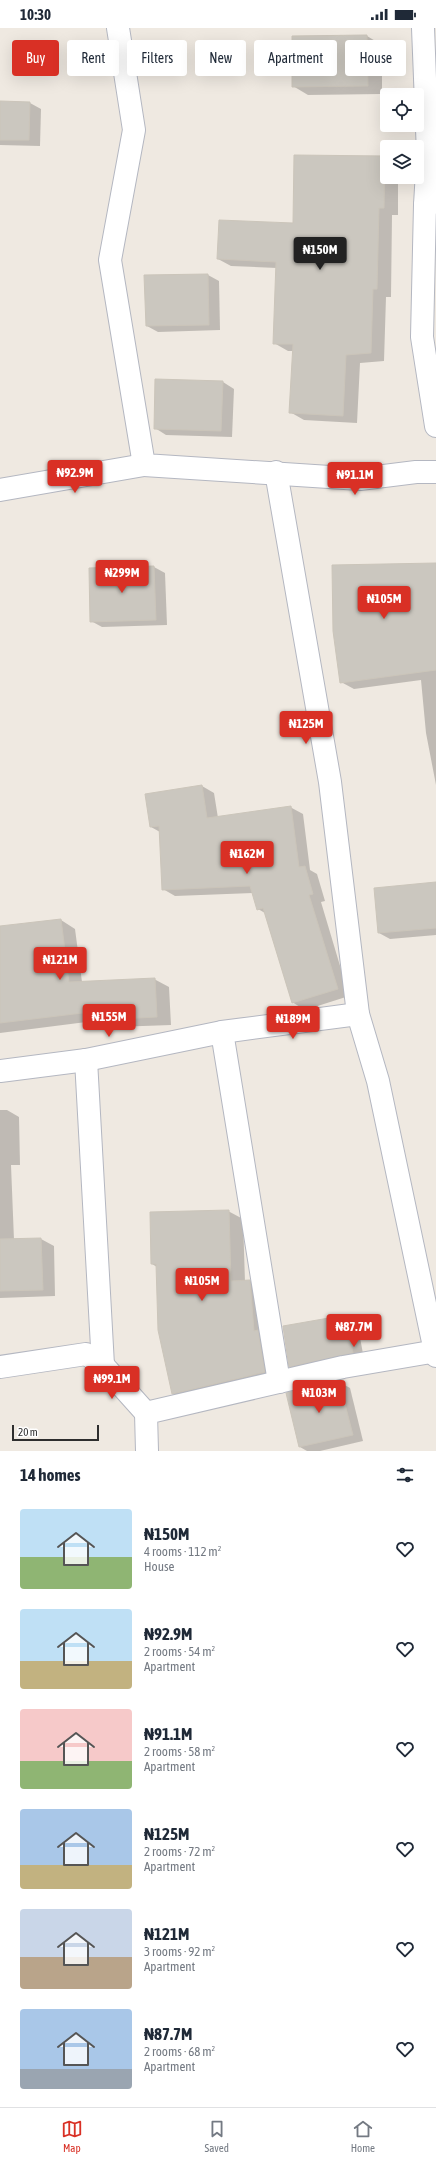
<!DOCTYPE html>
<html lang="en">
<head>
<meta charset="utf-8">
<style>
	body { margin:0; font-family:"Asap Condensed",sans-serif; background:#f6f6f7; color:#1f2937; height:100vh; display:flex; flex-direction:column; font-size:15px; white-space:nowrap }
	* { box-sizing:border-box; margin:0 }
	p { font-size:13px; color:#747a83 }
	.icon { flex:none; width:22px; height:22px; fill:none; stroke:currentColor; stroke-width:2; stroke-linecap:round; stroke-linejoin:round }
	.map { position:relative; height:1423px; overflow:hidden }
	.drawer { display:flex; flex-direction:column; background:#fff; flex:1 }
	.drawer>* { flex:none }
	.top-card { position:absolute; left:12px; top:12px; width:412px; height:36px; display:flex; gap:8px }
	.buttons { position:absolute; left:380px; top:60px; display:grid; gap:8px }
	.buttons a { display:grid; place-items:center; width:44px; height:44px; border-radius:4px; background:#fff; box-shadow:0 4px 16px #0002; font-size:20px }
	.scale { position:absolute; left:12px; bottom:10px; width:87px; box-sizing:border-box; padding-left:4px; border:2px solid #2e2e2e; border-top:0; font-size:11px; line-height:14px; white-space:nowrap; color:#2e2e2e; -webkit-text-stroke:3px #fff; paint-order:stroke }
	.price { position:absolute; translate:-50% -34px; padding:0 9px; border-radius:4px; background:#d93025; color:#fff; font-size:13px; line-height:26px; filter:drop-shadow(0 1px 2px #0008) }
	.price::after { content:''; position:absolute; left:50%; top:24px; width:12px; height:9px; margin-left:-6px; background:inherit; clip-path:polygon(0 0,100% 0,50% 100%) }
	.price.active { background:#222; color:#fff }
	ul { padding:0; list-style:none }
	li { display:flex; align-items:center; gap:12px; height:100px; padding:0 20px }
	li span { display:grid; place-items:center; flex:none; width:112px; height:80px; border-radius:4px; color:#555 }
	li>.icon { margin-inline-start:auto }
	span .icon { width:48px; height:48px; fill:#fffc; stroke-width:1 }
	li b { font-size:17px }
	h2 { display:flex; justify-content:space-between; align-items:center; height:48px; padding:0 20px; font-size:17px }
	.chip { padding:0 14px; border-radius:4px; background:#fff; box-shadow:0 4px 16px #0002; font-size:14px; line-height:36px }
	.chip.active { background:#d93025; color:#fff }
	.status { display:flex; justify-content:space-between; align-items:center; height:28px; padding:0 20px; background:#fff; direction:ltr }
	.status svg { height:11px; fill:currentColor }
	.tab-bar { display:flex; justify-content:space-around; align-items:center; height:56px; border-top:1px solid #e0e1e3; background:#fff; font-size:11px; color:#747a83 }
	.tab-bar a { display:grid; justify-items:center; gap:2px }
	.tab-bar .active { color:#d93025 }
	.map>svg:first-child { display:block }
	.shadow { fill:#0003 }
	.building { fill:#cbc7bf; stroke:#cbc5ba }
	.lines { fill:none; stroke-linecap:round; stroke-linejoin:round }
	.minor-casing { stroke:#b4b7c1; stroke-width:24 }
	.minor { stroke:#fff; stroke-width:22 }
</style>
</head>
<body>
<div class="status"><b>10:30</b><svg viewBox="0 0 49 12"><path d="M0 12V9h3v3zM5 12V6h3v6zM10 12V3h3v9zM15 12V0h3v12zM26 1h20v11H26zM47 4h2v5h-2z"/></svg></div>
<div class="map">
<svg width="436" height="1423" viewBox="0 0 436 1423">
	<rect width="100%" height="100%" fill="#efe9e1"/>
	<!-- shadow -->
	<g class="shadow">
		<polygon points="367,8 382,17 382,66 308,67 293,58 293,9"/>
		<polygon points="0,74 30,75 41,81 40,118 0,117"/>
		<polygon points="384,129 387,131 387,149 398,149 398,187 392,187 391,269 386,269 384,333 360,335 357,395 304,392 290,384 294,323 288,323 274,315 277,240 231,238 218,231 294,196"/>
		<polygon points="208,247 219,253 220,302 158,304 147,298"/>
		<polygon points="223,354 234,361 232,409 166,407 155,400"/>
		<polygon points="436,536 436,757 426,705 421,652 354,661 341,654"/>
		<polygon points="154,539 165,545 167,597 102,599 91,593"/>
		<polygon points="202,758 214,765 218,790 290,779 303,786 310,842 317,846 325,873 321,874 349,968 305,982 292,974 265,885 258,881 253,865 175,868 163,861 160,804 151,799"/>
		<polygon points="436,855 436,907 390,911 379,905"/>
		<polygon points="61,892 75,901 82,954 154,951 169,959 171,997 115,999 102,992 0,1005 0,904"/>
		<polygon points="0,1082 7,1082 19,1089 20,1137 11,1137 14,1212 41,1211 54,1218 55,1268 0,1270"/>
		<polygon points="228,1183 243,1191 245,1254 250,1253 264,1262 279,1353 187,1374 173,1366 157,1239 152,1236"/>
		<polygon points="346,1288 357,1294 364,1331 301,1344 290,1338 284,1299"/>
		<polygon points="339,1354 350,1360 363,1413 320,1423 307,1423 300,1419 287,1366"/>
	</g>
	<!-- building -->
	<g class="building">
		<polygon points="367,7 368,58 292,59 292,8"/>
		<polygon points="0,73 30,74 29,112 0,112"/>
		<polygon points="294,127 385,128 384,180 379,180 377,261 373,261 371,325 346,327 343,388 289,385 293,316 273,316 276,234 217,231 219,192 293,195"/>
		<polygon points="208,246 209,297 146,298 144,247"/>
		<polygon points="155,351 223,353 221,403 154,401"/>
		<polygon points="436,535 436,642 340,655 333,603 332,537"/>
		<polygon points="154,538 156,592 90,594 89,540"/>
		<polygon points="202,757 207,790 291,778 299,839 305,838 313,866 309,867 338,961 292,975 263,880 257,882 250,858 162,862 159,798 150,799 145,766"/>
		<polygon points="436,854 436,900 378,905 374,860"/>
		<polygon points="61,891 69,954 155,950 157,989 99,992 99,983 0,995 0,898"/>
		<polygon points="229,1182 231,1253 250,1252 254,1303 258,1302 265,1344 172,1366 158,1302 156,1236 151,1236 150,1184"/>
		<polygon points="41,1210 43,1262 0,1263 0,1211"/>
		<polygon points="346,1287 353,1325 289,1339 283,1298"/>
		<polygon points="339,1353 353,1407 299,1419 286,1365"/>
	</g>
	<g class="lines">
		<defs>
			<g id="minor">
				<polyline points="118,0 134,102 110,232 144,437 360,451 416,444 436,444"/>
				<polyline points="423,0 428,126 425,177 436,174"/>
				<polyline points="425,177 422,309 436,398"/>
				<polyline points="276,444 330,754 358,986 378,1053 436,1328"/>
				<polyline points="0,462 144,437"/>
				<polyline points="222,1004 279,1354"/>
				<polyline points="86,1032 103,1337"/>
				<polyline points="0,1043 86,1032 222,1004 358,986"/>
				<polyline points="0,1339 86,1326 103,1337 146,1385"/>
				<polyline points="147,1423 146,1385 343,1339 436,1323"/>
			</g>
		</defs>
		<!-- minor casing -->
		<use href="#minor" class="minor-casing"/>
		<!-- minor -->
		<use href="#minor" class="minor"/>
	</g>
</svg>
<div class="buttons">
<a><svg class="icon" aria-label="locate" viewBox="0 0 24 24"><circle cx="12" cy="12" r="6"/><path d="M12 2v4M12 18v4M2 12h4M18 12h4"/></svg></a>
<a><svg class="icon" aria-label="layers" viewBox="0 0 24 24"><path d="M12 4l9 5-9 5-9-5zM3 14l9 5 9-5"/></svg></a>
</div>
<div class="scale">20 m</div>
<b class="price active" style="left:320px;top:243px">₦150M</b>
<b class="price" style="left:75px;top:466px">₦92.9M</b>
<b class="price" style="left:355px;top:468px">₦91.1M</b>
<b class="price" style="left:122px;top:566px">₦299M</b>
<b class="price" style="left:384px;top:592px">₦105M</b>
<b class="price" style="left:306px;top:717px">₦125M</b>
<b class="price" style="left:247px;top:847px">₦162M</b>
<b class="price" style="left:60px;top:953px">₦121M</b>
<b class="price" style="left:109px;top:1010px">₦155M</b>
<b class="price" style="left:293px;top:1012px">₦189M</b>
<b class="price" style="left:202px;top:1274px">₦105M</b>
<b class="price" style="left:354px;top:1320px">₦87.7M</b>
<b class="price" style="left:112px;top:1372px">₦99.1M</b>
<b class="price" style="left:319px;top:1386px">₦103M</b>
<div class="top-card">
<a class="chip active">Buy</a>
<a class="chip">Rent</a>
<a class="chip">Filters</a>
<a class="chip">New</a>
<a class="chip">Apartment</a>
<a class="chip">House</a>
</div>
</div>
<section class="drawer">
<h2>14 homes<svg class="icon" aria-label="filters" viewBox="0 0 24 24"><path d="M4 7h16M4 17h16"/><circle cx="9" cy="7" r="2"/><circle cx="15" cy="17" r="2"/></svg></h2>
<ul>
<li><span style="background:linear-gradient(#bfe0f5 60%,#8fb573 0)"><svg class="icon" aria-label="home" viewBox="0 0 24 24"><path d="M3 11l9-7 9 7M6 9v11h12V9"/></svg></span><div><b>₦150M</b><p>4 rooms · 112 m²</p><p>House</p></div><svg class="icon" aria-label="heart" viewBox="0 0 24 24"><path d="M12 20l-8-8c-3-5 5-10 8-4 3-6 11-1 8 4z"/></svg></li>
<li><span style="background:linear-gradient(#bfe0f5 65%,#c2b280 0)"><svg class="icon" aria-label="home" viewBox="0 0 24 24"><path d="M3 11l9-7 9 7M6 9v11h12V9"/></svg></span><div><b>₦92.9M</b><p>2 rooms · 54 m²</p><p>Apartment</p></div><svg class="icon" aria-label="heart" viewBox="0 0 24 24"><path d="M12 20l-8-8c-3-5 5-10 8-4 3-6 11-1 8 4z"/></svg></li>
<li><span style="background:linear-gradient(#f6c9c9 65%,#8fb573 0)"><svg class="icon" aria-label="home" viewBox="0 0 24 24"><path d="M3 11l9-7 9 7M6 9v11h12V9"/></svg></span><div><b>₦91.1M</b><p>2 rooms · 58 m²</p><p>Apartment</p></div><svg class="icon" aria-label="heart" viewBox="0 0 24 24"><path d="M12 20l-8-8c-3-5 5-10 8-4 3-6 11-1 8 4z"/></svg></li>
<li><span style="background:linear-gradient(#a9c7e8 70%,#c2b280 0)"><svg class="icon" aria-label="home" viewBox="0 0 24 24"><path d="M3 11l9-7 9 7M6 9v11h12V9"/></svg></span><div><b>₦125M</b><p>2 rooms · 72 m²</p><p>Apartment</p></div><svg class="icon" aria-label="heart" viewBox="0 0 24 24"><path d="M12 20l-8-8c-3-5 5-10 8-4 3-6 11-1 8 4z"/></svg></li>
<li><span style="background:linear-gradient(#c9d6e8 60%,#b9a48a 0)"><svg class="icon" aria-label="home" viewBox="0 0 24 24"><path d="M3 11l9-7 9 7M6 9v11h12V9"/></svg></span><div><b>₦121M</b><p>3 rooms · 92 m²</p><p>Apartment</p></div><svg class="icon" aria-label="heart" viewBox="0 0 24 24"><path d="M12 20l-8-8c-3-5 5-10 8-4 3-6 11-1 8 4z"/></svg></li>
<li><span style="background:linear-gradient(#a9c7e8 75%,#9aa5b1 0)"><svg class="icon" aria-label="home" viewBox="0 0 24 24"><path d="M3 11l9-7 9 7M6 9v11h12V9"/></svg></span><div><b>₦87.7M</b><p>2 rooms · 68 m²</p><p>Apartment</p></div><svg class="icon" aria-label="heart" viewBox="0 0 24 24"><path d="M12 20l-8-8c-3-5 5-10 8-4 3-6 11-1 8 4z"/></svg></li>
</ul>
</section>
<nav class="tab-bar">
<a class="active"><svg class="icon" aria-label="map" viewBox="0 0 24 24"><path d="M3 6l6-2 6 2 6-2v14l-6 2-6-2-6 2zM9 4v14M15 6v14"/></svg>Map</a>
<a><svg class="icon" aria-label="saved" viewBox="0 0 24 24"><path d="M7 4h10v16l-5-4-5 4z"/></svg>Saved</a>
<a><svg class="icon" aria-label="home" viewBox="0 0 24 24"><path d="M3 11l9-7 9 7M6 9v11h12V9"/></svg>Home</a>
</nav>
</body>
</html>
